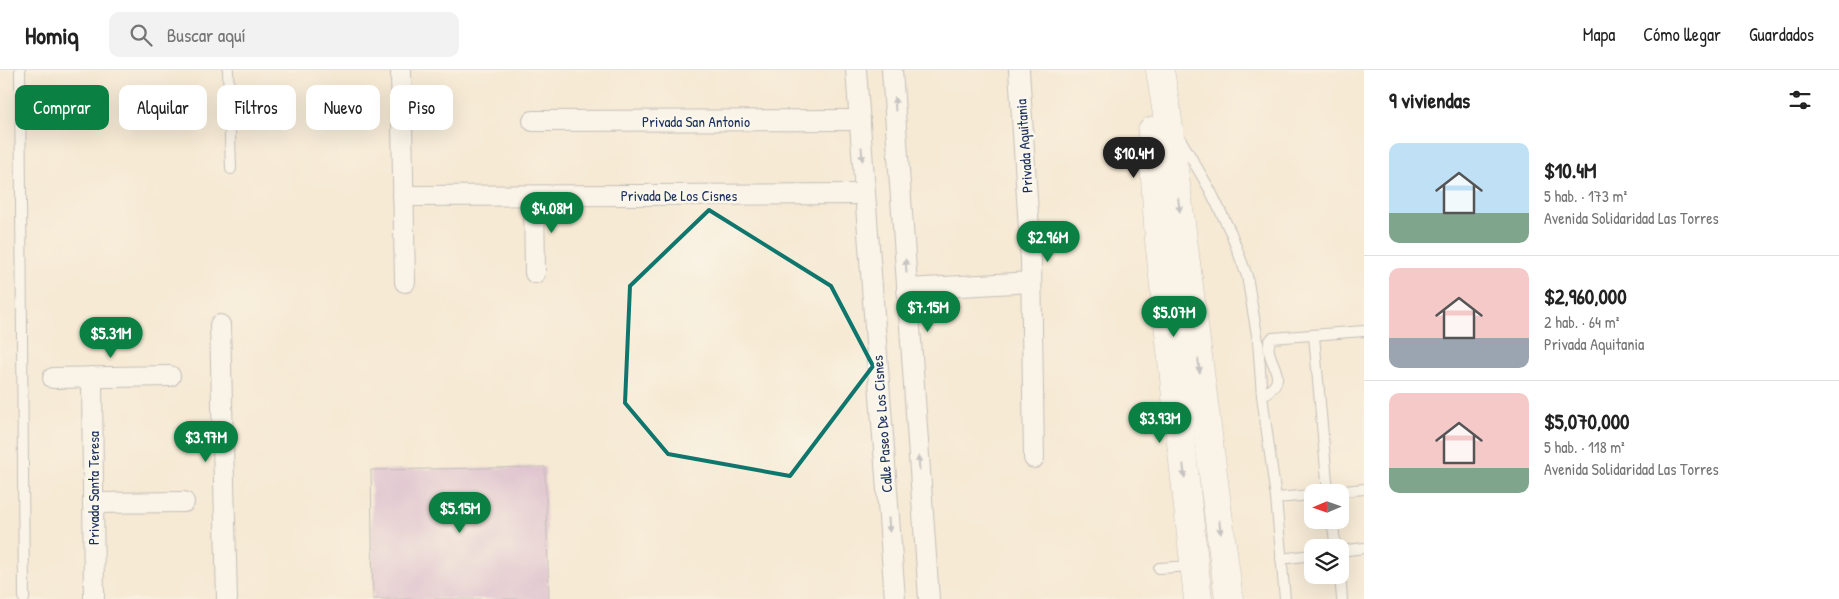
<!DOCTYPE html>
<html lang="es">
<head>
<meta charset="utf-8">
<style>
	body { margin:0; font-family:"Patrick Hand",sans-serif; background:#f2f2f2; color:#222; height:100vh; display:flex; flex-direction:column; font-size:19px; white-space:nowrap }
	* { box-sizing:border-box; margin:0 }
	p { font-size:16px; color:#767676 }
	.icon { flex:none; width:28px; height:28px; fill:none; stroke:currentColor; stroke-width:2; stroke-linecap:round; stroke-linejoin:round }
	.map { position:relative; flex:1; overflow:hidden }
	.panel { display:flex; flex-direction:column; background:#fff; width:475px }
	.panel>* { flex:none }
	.top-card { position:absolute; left:15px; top:15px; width:475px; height:45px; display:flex; gap:10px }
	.needle { width:32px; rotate:268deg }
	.controls { position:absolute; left:1304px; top:414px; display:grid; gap:10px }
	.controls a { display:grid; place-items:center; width:45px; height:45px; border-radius:10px; background:#fff; box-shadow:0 5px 20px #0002; font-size:25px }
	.price { position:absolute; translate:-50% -42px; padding:0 11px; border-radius:18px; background:#0b8043; color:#fff; font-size:16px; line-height:32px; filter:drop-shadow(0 1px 2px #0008) }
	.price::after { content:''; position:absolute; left:50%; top:30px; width:15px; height:11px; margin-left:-8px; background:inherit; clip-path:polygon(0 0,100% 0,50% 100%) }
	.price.current { background:#222; color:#fff }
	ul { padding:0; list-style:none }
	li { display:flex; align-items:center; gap:15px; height:125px; padding:0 25px }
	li+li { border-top:1px solid #e0e0e0 }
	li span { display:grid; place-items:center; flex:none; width:140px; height:100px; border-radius:10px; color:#555 }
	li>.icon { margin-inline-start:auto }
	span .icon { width:60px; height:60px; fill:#fffc; stroke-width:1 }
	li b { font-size:21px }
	h2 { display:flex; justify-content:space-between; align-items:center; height:60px; padding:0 25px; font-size:21px }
	.chip { padding:0 18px; border-radius:10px; background:#fff; box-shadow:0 5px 20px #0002; font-size:18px; line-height:45px }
	.chip.current { background:#0b8043; color:#fff }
	header { display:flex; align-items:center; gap:30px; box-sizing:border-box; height:70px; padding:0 25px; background:#fff; border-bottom:1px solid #e0e0e0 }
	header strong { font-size:24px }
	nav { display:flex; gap:28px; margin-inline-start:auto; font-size:18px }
	.search { width:350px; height:45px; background:#f2f2f2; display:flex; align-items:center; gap:12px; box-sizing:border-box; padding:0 18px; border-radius:10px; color:#767676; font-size:19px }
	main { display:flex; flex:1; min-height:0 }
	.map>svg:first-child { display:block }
	.building { fill:#c598cc }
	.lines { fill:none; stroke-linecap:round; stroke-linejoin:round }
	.lane-casing { stroke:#888c99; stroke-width:12 }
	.street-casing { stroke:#888c99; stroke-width:22 }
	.secondary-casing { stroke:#888c99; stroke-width:29 }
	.lane { stroke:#fff; stroke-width:10 }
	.street { stroke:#fff; stroke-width:20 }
	.secondary { stroke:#fff; stroke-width:28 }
	.oneway { fill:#8d97ae }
	.marked { fill:none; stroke:#0f766e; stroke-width:4; stroke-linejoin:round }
	.labels { text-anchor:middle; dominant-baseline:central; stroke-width:5; stroke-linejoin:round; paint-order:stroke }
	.street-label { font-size:15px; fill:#1b2f5e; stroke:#fbf7ec }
</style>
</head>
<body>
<header>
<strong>Homiq</strong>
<div class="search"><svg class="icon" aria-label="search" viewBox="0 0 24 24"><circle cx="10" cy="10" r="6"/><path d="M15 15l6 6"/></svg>Buscar aquí</div>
<nav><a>Mapa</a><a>Cómo llegar</a><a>Guardados</a></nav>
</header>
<main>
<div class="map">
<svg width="1364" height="529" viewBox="0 0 1364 529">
	<rect width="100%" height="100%" fill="#fbf7ec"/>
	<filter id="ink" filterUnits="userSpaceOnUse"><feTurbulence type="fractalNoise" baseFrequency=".02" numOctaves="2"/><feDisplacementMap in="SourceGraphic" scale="10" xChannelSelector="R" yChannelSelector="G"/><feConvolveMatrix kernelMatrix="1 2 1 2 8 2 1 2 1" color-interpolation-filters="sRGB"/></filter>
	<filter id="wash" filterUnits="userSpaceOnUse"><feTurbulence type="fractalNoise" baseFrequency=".0096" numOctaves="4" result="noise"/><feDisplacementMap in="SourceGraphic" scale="20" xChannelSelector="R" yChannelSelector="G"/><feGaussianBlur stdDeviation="1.12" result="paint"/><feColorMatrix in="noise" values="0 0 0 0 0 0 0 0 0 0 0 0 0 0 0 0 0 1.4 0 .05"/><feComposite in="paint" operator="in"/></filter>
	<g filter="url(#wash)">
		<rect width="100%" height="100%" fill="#f6ead4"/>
		<g id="blocks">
			<!-- building -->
			<polygon class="building" points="545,397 549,529 373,529 371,400"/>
		</g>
	</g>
	<g filter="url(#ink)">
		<use href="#blocks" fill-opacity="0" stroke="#888c99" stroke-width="1"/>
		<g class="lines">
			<defs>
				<g id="lane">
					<polyline points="20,0 24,529"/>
					<polyline points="228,0 231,99"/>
					<polyline points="1178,65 1210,120 1231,163 1247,206 1258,271 1262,326 1276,428 1285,529"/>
					<polyline points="1314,266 1328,422"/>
					<path d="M 1262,326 C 1266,323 1272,319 1275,315 C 1284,301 1260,282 1272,268 L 1364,261"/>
					<polyline points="1334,422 1364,419"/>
					<polyline points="1276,428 1312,425"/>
					<polyline points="1332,450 1336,478"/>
					<polyline points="1340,481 1364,478"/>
					<polyline points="1281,489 1312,485"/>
					<polyline points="1159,498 1193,496"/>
					<polyline points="1340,505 1342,529"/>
				</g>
				<g id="street">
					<polyline points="401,0 405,212"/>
					<polyline points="856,0 895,529"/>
					<polyline points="892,0 929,529"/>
					<polyline points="1019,0 1031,191 1034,388"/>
					<polyline points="533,51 860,50"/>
					<polyline points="403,126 865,124"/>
					<polyline points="534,126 535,203"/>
					<polyline points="907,219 1031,212"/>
					<polyline points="220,255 227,529"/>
					<polyline points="92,307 94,529"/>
					<polyline points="53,308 170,306"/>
					<polyline points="93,433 184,432"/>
				</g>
				<g id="secondary">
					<polyline points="1160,0 1167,44 1229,529"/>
					<polyline points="1152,61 1159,170 1198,529"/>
				</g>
			</defs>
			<!-- lane casing -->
			<use href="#lane" class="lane-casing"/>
			<!-- street casing -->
			<use href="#street" class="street-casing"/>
			<!-- secondary casing -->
			<use href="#secondary" class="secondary-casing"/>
			<!-- lane -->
			<use href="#lane" class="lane"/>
			<!-- street -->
			<use href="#street" class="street"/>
			<!-- secondary -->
			<use href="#secondary" class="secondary"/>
		</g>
		<!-- one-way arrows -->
		<defs><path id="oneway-solid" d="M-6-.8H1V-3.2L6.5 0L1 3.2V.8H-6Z" transform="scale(1.25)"/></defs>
		<g class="oneway">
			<use href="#oneway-solid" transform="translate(895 34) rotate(-94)"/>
			<use href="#oneway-solid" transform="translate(862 84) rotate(86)"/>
			<use href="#oneway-solid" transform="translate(1179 135) rotate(83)"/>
			<use href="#oneway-solid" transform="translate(906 196) rotate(-94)"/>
			<use href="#oneway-solid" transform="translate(1199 296) rotate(83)"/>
			<use href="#oneway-solid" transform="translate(919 393) rotate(-94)"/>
			<use href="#oneway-solid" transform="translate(1184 401) rotate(84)"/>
			<use href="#oneway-solid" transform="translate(889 455) rotate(86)"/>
			<use href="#oneway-solid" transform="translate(1220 457) rotate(83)"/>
		</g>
	</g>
	<!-- marked area -->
	<path d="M0 0H1364V529H0ZM 709,140 L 831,216 L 873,296 L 790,406 L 668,384 L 625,333 L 630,216 Z" fill="#f6ead4" fill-opacity=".55" fill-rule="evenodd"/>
	<path class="marked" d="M 709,140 L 831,216 L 873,296 L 790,406 L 668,384 L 625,333 L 630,216 Z"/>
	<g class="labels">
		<!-- street labels -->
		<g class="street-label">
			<text x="696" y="51">Privada San Antonio</text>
			<text transform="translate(1024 76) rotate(-94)">Privada Aquitania</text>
			<text x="679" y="125">Privada De Los Cisnes</text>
			<text transform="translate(882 354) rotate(-94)">Calle Paseo De Los Cisnes</text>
			<text transform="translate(93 418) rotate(-90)">Privada Santa Teresa</text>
		</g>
	</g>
</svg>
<div class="controls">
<a><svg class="needle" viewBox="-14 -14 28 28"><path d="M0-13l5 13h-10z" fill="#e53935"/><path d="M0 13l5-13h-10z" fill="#767676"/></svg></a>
<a><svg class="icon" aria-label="layers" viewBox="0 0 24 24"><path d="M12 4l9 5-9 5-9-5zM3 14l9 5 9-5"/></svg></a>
</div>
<b class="price current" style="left:1134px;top:109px">$10.4M</b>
<b class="price" style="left:552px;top:164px">$4.08M</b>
<b class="price" style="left:1048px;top:193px">$2.96M</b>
<b class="price" style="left:928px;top:263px">$7.15M</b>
<b class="price" style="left:1174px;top:268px">$5.07M</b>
<b class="price" style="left:111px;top:289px">$5.31M</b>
<b class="price" style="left:1160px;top:374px">$3.93M</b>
<b class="price" style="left:206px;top:393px">$3.97M</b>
<b class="price" style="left:460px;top:464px">$5.15M</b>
<div class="top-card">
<a class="chip current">Comprar</a>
<a class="chip">Alquilar</a>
<a class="chip">Filtros</a>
<a class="chip">Nuevo</a>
<a class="chip">Piso</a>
</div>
</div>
<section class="panel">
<h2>9 viviendas<svg class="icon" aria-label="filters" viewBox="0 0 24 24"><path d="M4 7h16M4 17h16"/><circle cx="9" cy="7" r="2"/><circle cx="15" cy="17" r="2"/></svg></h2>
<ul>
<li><span style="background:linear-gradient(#bfe0f5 70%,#7fa58c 0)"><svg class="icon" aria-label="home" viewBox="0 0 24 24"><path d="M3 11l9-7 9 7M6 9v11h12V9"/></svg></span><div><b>$10.4M</b><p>5 hab. · 173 m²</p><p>Avenida Solidaridad Las Torres</p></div></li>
<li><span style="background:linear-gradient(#f6c9c9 70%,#9aa5b1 0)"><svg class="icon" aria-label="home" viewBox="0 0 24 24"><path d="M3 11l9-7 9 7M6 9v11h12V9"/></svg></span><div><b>$2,960,000</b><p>2 hab. · 64 m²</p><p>Privada Aquitania</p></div></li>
<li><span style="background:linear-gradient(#f6c9c9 75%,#7fa58c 0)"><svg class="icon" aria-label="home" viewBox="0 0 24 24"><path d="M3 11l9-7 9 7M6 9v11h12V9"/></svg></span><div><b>$5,070,000</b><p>5 hab. · 118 m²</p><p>Avenida Solidaridad Las Torres</p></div></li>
</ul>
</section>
</main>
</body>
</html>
